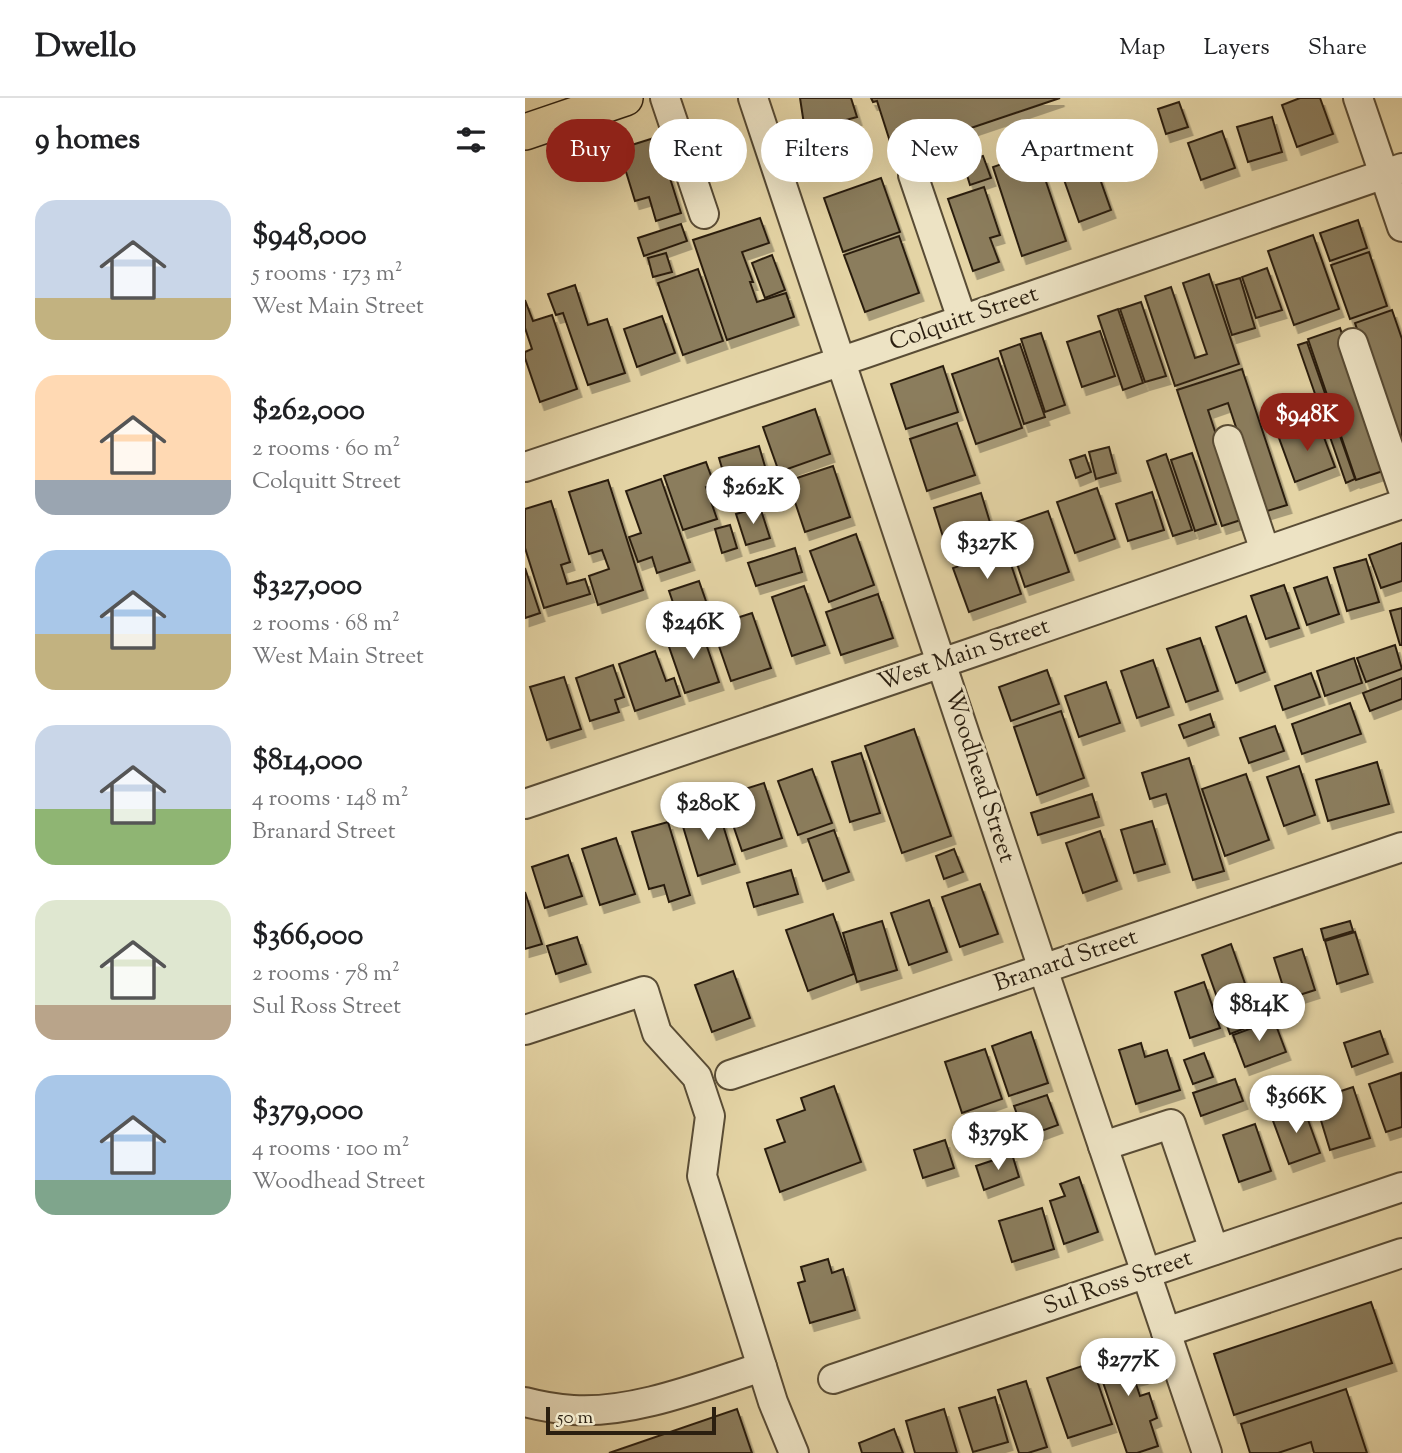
<!DOCTYPE html>
<html lang="en">
<head>
<meta charset="utf-8">
<style>
	body { margin:0; font-family:"Sorts Mill Goudy",serif; background:#f2f2f2; color:#202124; height:100vh; display:flex; flex-direction:column; font-size:26px; white-space:nowrap }
	* { box-sizing:border-box; margin:0 }
	p { font-size:23px; color:#757577 }
	.icon { flex:none; width:38px; height:38px; fill:none; stroke:currentColor; stroke-width:2; stroke-linecap:round; stroke-linejoin:round }
	.map { position:relative; flex:1; overflow:hidden }
	.sheet { display:flex; flex-direction:column; background:#fff; width:525px }
	.sheet>* { flex:none }
	.guide { position:absolute; left:21px; top:21px; width:665px; height:63px; display:flex; gap:14px }
	.scale { position:absolute; left:21px; bottom:18px; width:170px; box-sizing:border-box; padding-left:7px; border:4px solid #2b1f10; border-top:0; font-size:19px; line-height:24px; white-space:nowrap; color:#2b1f10; -webkit-text-stroke:5px #ede3c4; paint-order:stroke }
	.price { position:absolute; translate:-50% -60px; padding:0 16px; border-radius:24px; background:#fff; color:#222; font-size:23px; line-height:46px; filter:drop-shadow(0 2px 4px #0008) }
	.price::after { content:''; position:absolute; left:50%; top:42px; width:21px; height:16px; margin-left:-10px; background:inherit; clip-path:polygon(0 0,100% 0,50% 100%) }
	.price.current { background:#8f2418; color:#fff }
	ul { padding:0; list-style:none }
	li { display:flex; align-items:center; gap:21px; height:175px; padding:0 35px }
	li span { display:grid; place-items:center; flex:none; width:196px; height:140px; border-radius:21px; color:#555 }
	li>.icon { margin-inline-start:auto }
	span .icon { width:84px; height:84px; fill:#fffc; stroke-width:1 }
	li b { font-size:30px }
	h2 { display:flex; justify-content:space-between; align-items:center; height:84px; padding:0 35px; font-size:30px }
	.pill { padding:0 24px; border-radius:32px; background:#fff; box-shadow:0 7px 28px #0002; font-size:24px; line-height:63px }
	.pill.current { background:#8f2418; color:#fff }
	header { display:flex; align-items:center; gap:42px; box-sizing:border-box; height:98px; padding:0 35px; background:#fff; border-bottom:2px solid #e0e0e0 }
	header strong { font-size:33px }
	nav { display:flex; gap:38px; margin-inline-start:auto; font-size:24px }
	main { display:flex; flex:1; min-height:0 }
	.map>svg:first-child { display:block }
	.building { fill:#8b7d5d; stroke:#2b1f10; stroke-width:2; filter:url(#shadow) }
	.lines { fill:none; stroke-linecap:round; stroke-linejoin:round }
	.minor-casing { stroke:#594c35; stroke-width:32 }
	.major-casing { stroke:#2b1f10; stroke-width:38 }
	.minor { stroke:#ede3c4; stroke-width:28 }
	.major { stroke:#e4d4a5; stroke-width:35 }
	.labels { text-anchor:middle; dominant-baseline:central; stroke-width:6; stroke-linejoin:round; paint-order:stroke }
	.street-label { font-size:24px; fill:#2b1f10; stroke:#ede3c4 }
</style>
</head>
<body>
<header>
<strong>Dwello</strong>
<nav><a>Map</a><a>Layers</a><a>Share</a></nav>
</header>
<main>
<section class="sheet">
<h2>9 homes<svg class="icon" aria-label="filters" viewBox="0 0 24 24"><path d="M4 7h16M4 17h16"/><circle cx="9" cy="7" r="2"/><circle cx="15" cy="17" r="2"/></svg></h2>
<ul>
<li><span style="background:linear-gradient(#c9d6e8 70%,#c2b280 0)"><svg class="icon" aria-label="home" viewBox="0 0 24 24"><path d="M3 11l9-7 9 7M6 9v11h12V9"/></svg></span><div><b>$948,000</b><p>5 rooms · 173 m²</p><p>West Main Street</p></div></li>
<li><span style="background:linear-gradient(#ffd9b3 75%,#9aa5b1 0)"><svg class="icon" aria-label="home" viewBox="0 0 24 24"><path d="M3 11l9-7 9 7M6 9v11h12V9"/></svg></span><div><b>$262,000</b><p>2 rooms · 60 m²</p><p>Colquitt Street</p></div></li>
<li><span style="background:linear-gradient(#a9c7e8 60%,#c2b280 0)"><svg class="icon" aria-label="home" viewBox="0 0 24 24"><path d="M3 11l9-7 9 7M6 9v11h12V9"/></svg></span><div><b>$327,000</b><p>2 rooms · 68 m²</p><p>West Main Street</p></div></li>
<li><span style="background:linear-gradient(#c9d6e8 60%,#8fb573 0)"><svg class="icon" aria-label="home" viewBox="0 0 24 24"><path d="M3 11l9-7 9 7M6 9v11h12V9"/></svg></span><div><b>$814,000</b><p>4 rooms · 148 m²</p><p>Branard Street</p></div></li>
<li><span style="background:linear-gradient(#dfe7d0 75%,#b9a48a 0)"><svg class="icon" aria-label="home" viewBox="0 0 24 24"><path d="M3 11l9-7 9 7M6 9v11h12V9"/></svg></span><div><b>$366,000</b><p>2 rooms · 78 m²</p><p>Sul Ross Street</p></div></li>
<li><span style="background:linear-gradient(#a9c7e8 75%,#7fa58c 0)"><svg class="icon" aria-label="home" viewBox="0 0 24 24"><path d="M3 11l9-7 9 7M6 9v11h12V9"/></svg></span><div><b>$379,000</b><p>4 rooms · 100 m²</p><p>Woodhead Street</p></div></li>
</ul>
</section>
<div class="map">
<svg width="877" height="1355" viewBox="0 0 877 1355">
	<defs>
		<filter id="shadow"><feDropShadow dx="4.5" dy="8" stdDeviation="0" flood-color="#0004"/></filter>
	</defs>
	<rect width="100%" height="100%" fill="#e4d4a5"/>
	<filter id="stains"><feTurbulence type="fractalNoise" baseFrequency=".00286" numOctaves="4"/><feColorMatrix values="0 0 0 0 .2 0 0 0 0 .09 0 0 0 0 .02 0 0 0 .5 -.17"/></filter>
	<radialGradient id="worn" r=".72"><stop offset=".6" stop-color="#630" stop-opacity="0"/><stop offset="1" stop-color="#630" stop-opacity=".3"/></radialGradient>
	<!-- building -->
	<g class="building">
		<polygon points="275,0 326,0 332,19 280,33"/>
		<polygon points="346,0 535,0 369,56 352,3 348,4"/>
		<polygon points="775,0 795,0 808,36 772,49 757,7"/>
		<polygon points="654,4 663,29 641,36 633,11"/>
		<polygon points="747,19 757,54 723,64 712,29"/>
		<polygon points="543,28 548,40 518,51 513,40"/>
		<polygon points="697,33 710,70 676,82 663,45"/>
		<polygon points="132,39 156,115 131,123 124,99 110,103 94,51"/>
		<polygon points="511,54 541,143 497,158 468,69"/>
		<polygon points="458,58 466,80 445,87 438,64"/>
		<polygon points="569,64 586,112 554,124 537,76"/>
		<polygon points="356,80 375,134 318,154 299,100"/>
		<polygon points="459,89 475,137 465,140 474,164 448,173 423,101"/>
		<polygon points="235,120 244,145 217,154 228,184 225,184 232,204 261,195 269,219 202,242 168,142"/>
		<polygon points="833,122 842,150 805,163 795,135"/>
		<polygon points="156,126 162,143 119,158 113,140"/>
		<polygon points="788,137 814,211 769,227 743,153"/>
		<polygon points="374,138 394,195 340,214 319,157"/>
		<polygon points="844,154 862,208 825,221 806,167"/>
		<polygon points="141,155 147,174 128,179 123,160"/>
		<polygon points="247,157 260,192 240,200 227,165"/>
		<polygon points="742,170 757,212 731,220 717,179"/>
		<polygon points="173,171 198,243 158,257 133,185"/>
		<polygon points="684,176 714,266 650,288 620,198 646,189 670,260 682,256 658,185"/>
		<polygon points="715,180 730,230 707,237 691,187"/>
		<polygon points="50,187 63,227 82,221 100,275 63,287 38,215 31,217 23,196"/>
		<polygon points="0,202 8,223 27,217 52,291 15,304 0,260 0,254 7,251 0,230"/>
		<polygon points="616,204 641,278 620,284 595,211"/>
		<polygon points="593,211 618,285 598,292 573,218"/>
		<polygon points="867,212 877,241 877,366 830,225"/>
		<polygon points="137,218 150,255 112,269 99,231"/>
		<polygon points="815,230 864,371 831,382 783,241"/>
		<polygon points="575,233 590,278 557,289 542,244"/>
		<polygon points="516,235 540,307 520,314 496,241"/>
		<polygon points="782,244 830,381 821,385 773,247"/>
		<polygon points="495,246 520,319 499,326 475,253"/>
		<polygon points="473,260 497,330 451,346 427,276"/>
		<polygon points="418,268 433,314 381,331 366,286"/>
		<polygon points="717,271 762,407 739,414 703,305 683,312 719,421 697,428 652,292"/>
		<polygon points="290,311 305,356 254,374 238,329"/>
		<polygon points="432,325 450,377 402,393 385,341"/>
		<polygon points="794,326 810,369 770,384 754,340"/>
		<polygon points="234,348 244,382 204,394 194,360"/>
		<polygon points="584,349 591,375 571,381 564,354"/>
		<polygon points="667,355 691,426 670,433 646,362"/>
		<polygon points="641,356 667,432 648,438 622,363"/>
		<polygon points="560,357 566,374 551,380 545,362"/>
		<polygon points="181,364 189,386 181,389 192,421 158,432 139,378"/>
		<polygon points="308,368 325,419 280,434 263,383"/>
		<polygon points="136,381 165,464 132,475 127,459 113,464 104,439 116,435 101,393"/>
		<polygon points="83,382 118,492 73,507 64,478 84,471 77,452 64,456 44,394"/>
		<polygon points="572,390 590,441 550,455 532,404"/>
		<polygon points="627,394 639,432 603,443 591,406"/>
		<polygon points="456,395 471,444 424,458 409,410"/>
		<polygon points="26,403 45,464 36,467 42,486 60,481 65,496 19,510 0,450 0,411"/>
		<polygon points="235,409 245,440 221,447 211,416"/>
		<polygon points="523,413 544,474 500,489 479,428"/>
		<polygon points="205,427 212,450 197,455 190,431"/>
		<polygon points="331,436 349,487 304,504 285,453"/>
		<polygon points="877,445 877,483 856,490 844,457"/>
		<polygon points="270,450 277,474 231,488 223,465"/>
		<polygon points="481,452 496,496 444,514 428,470"/>
		<polygon points="841,461 854,504 822,513 809,470"/>
		<polygon points="0,470 15,515 0,520"/>
		<polygon points="802,479 814,516 782,527 769,490"/>
		<polygon points="174,483 183,509 153,519 144,493"/>
		<polygon points="759,487 774,530 741,541 726,498"/>
		<polygon points="279,488 300,547 267,558 247,499"/>
		<polygon points="353,496 368,540 316,557 301,514"/>
		<polygon points="877,510 877,547 875,547 865,513"/>
		<polygon points="227,515 246,570 206,583 187,528"/>
		<polygon points="721,518 740,574 711,585 691,529"/>
		<polygon points="176,531 194,584 160,595 142,543"/>
		<polygon points="675,540 693,593 661,604 642,551"/>
		<polygon points="870,547 877,571 841,584 832,560"/>
		<polygon points="130,553 141,583 149,580 155,598 110,613 94,566"/>
		<polygon points="829,560 837,585 800,598 792,573"/>
		<polygon points="628,562 644,609 612,620 596,573"/>
		<polygon points="88,567 99,599 90,602 94,614 65,623 51,580"/>
		<polygon points="522,572 534,606 486,623 474,589"/>
		<polygon points="786,575 795,599 758,612 750,588"/>
		<polygon points="39,579 56,631 22,642 5,589"/>
		<polygon points="877,580 877,601 845,613 838,595"/>
		<polygon points="581,584 595,625 554,639 540,598"/>
		<polygon points="825,605 836,636 777,656 767,626"/>
		<polygon points="536,613 559,680 512,697 489,629"/>
		<polygon points="685,616 689,629 659,640 654,627"/>
		<polygon points="750,628 759,653 724,665 715,640"/>
		<polygon points="389,631 426,738 377,755 340,648"/>
		<polygon points="336,655 355,715 325,724 307,664"/>
		<polygon points="664,660 699,773 668,782 641,696 625,701 617,675"/>
		<polygon points="852,664 864,706 803,723 791,682"/>
		<polygon points="774,668 790,717 759,728 742,679"/>
		<polygon points="287,671 307,725 273,737 253,683"/>
		<polygon points="721,676 744,742 700,758 677,691"/>
		<polygon points="239,685 257,740 217,753 198,698"/>
		<polygon points="567,696 574,719 513,737 506,715"/>
		<polygon points="193,711 210,766 173,778 156,722"/>
		<polygon points="627,723 640,766 609,775 596,732"/>
		<polygon points="143,724 165,797 144,804 139,787 124,791 107,734"/>
		<polygon points="309,732 324,774 298,783 283,741"/>
		<polygon points="575,733 592,783 558,795 541,745"/>
		<polygon points="91,740 110,796 75,807 57,751"/>
		<polygon points="429,751 438,774 419,781 411,758"/>
		<polygon points="43,757 57,798 20,810 7,769"/>
		<polygon points="266,772 273,796 229,809 222,785"/>
		<polygon points="455,786 473,836 435,849 417,799"/>
		<polygon points="0,794 17,846 0,851"/>
		<polygon points="404,802 422,854 384,867 366,815"/>
		<polygon points="308,816 329,876 283,893 261,832"/>
		<polygon points="357,823 372,872 332,884 318,835"/>
		<polygon points="825,823 828,833 799,842 796,831"/>
		<polygon points="830,834 843,876 812,886 800,843"/>
		<polygon points="52,839 61,866 31,876 22,848"/>
		<polygon points="706,846 734,925 705,936 677,857"/>
		<polygon points="777,851 790,892 762,901 749,860"/>
		<polygon points="208,873 225,920 187,934 170,887"/>
		<polygon points="679,884 695,930 665,940 650,894"/>
		<polygon points="749,922 761,954 720,969 708,937"/>
		<polygon points="855,933 863,956 827,969 819,945"/>
		<polygon points="506,934 523,985 484,998 467,948"/>
		<polygon points="616,945 620,959 642,952 655,992 611,1006 594,952"/>
		<polygon points="460,951 477,1001 437,1015 420,964"/>
		<polygon points="679,955 688,979 668,986 659,962"/>
		<polygon points="876,975 877,1029 861,1034 844,986"/>
		<polygon points="710,981 718,1003 676,1018 668,995"/>
		<polygon points="309,988 336,1064 255,1094 240,1051 260,1044 252,1022 280,1012 276,1000"/>
		<polygon points="828,989 845,1040 805,1052 794,1016 812,1010 807,996"/>
		<polygon points="522,997 533,1027 500,1039 489,1008"/>
		<polygon points="778,1008 795,1055 764,1066 747,1020"/>
		<polygon points="730,1026 746,1073 714,1084 698,1037"/>
		<polygon points="420,1042 429,1070 398,1080 389,1052"/>
		<polygon points="487,1056 494,1079 459,1092 451,1068"/>
		<polygon points="554,1079 573,1134 539,1146 525,1103 540,1098 535,1086"/>
		<polygon points="517,1110 529,1151 487,1164 474,1123"/>
		<polygon points="303,1161 307,1175 318,1171 330,1212 285,1225 273,1185 280,1183 276,1169"/>
		<polygon points="846,1204 867,1265 709,1317 689,1256"/>
		<polygon points="607,1246 618,1278 609,1280 615,1298 624,1295 632,1320 625,1323 633,1348 612,1355 602,1355 569,1258"/>
		<polygon points="566,1265 587,1326 543,1340 522,1280"/>
		<polygon points="501,1283 522,1349 503,1355 494,1355 473,1292"/>
		<polygon points="821,1291 842,1355 789,1355 786,1344 753,1355 725,1355 716,1326"/>
		<polygon points="470,1299 483,1344 448,1354 434,1310"/>
		<polygon points="212,1311 227,1355 84,1355"/>
		<polygon points="419,1311 432,1355 390,1355 381,1323"/>
		<polygon points="369,1331 378,1355 337,1355 334,1345"/>
	</g>
	<g class="lines">
		<defs>
			<g id="minor">
				<polyline points="140,0 179,116"/>
				<polyline points="228,0 518,871 682,1355"/>
				<polyline points="833,0 877,129"/>
				<polyline points="388,77 437,221"/>
				<polyline points="828,245 877,389"/>
				<polyline points="703,342 740,453"/>
				<polyline points="0,369 341,255 877,70"/>
				<polyline points="0,706 443,556 877,406"/>
				<polyline points="0,932 119,893 132,935 172,979 185,1018 177,1078 248,1304 269,1355"/>
				<polyline points="205,977 877,749"/>
				<polyline points="578,1048 646,1026 689,1152"/>
				<polyline points="641,1234 877,1155"/>
				<polyline points="308,1281 877,1089"/>
				<path d="M 0,1304 C 15,1308 32,1311 48,1312 C 109,1316 180,1287 237,1269"/>
			</g>
			<polyline id="major" points="0,34 100,0"/>
		</defs>
		<!-- minor casing -->
		<use href="#minor" class="minor-casing"/>
		<!-- major casing -->
		<use href="#major" class="major-casing"/>
		<!-- minor -->
		<use href="#minor" class="minor"/>
		<!-- major -->
		<use href="#major" class="major"/>
	</g>
	<g class="labels">
		<!-- street labels -->
		<g class="street-label">
			<text transform="translate(439 221) rotate(-19)">Colquitt Street</text>
			<text transform="translate(439 557) rotate(-19)">West Main Street</text>
			<text transform="translate(454 678) rotate(72)">Woodhead Street</text>
			<text transform="translate(541 863) rotate(-19)">Branard Street</text>
			<text transform="translate(593 1185) rotate(-19)">Sul Ross Street</text>
		</g>
	</g>
	<rect width="100%" height="100%" filter="url(#stains)"/>
	<rect width="100%" height="100%" fill="url(#worn)"/>
</svg>
<div class="scale">50 m</div>
<b class="price current" style="left:782px;top:355px">$948K</b>
<b class="price" style="left:228px;top:428px">$262K</b>
<b class="price" style="left:462px;top:483px">$327K</b>
<b class="price" style="left:168px;top:563px">$246K</b>
<b class="price" style="left:183px;top:744px">$280K</b>
<b class="price" style="left:734px;top:945px">$814K</b>
<b class="price" style="left:771px;top:1037px">$366K</b>
<b class="price" style="left:473px;top:1074px">$379K</b>
<b class="price" style="left:603px;top:1300px">$277K</b>
<div class="guide">
<a class="pill current">Buy</a>
<a class="pill">Rent</a>
<a class="pill">Filters</a>
<a class="pill">New</a>
<a class="pill">Apartment</a>
</div>
</div>
</main>
</body>
</html>
